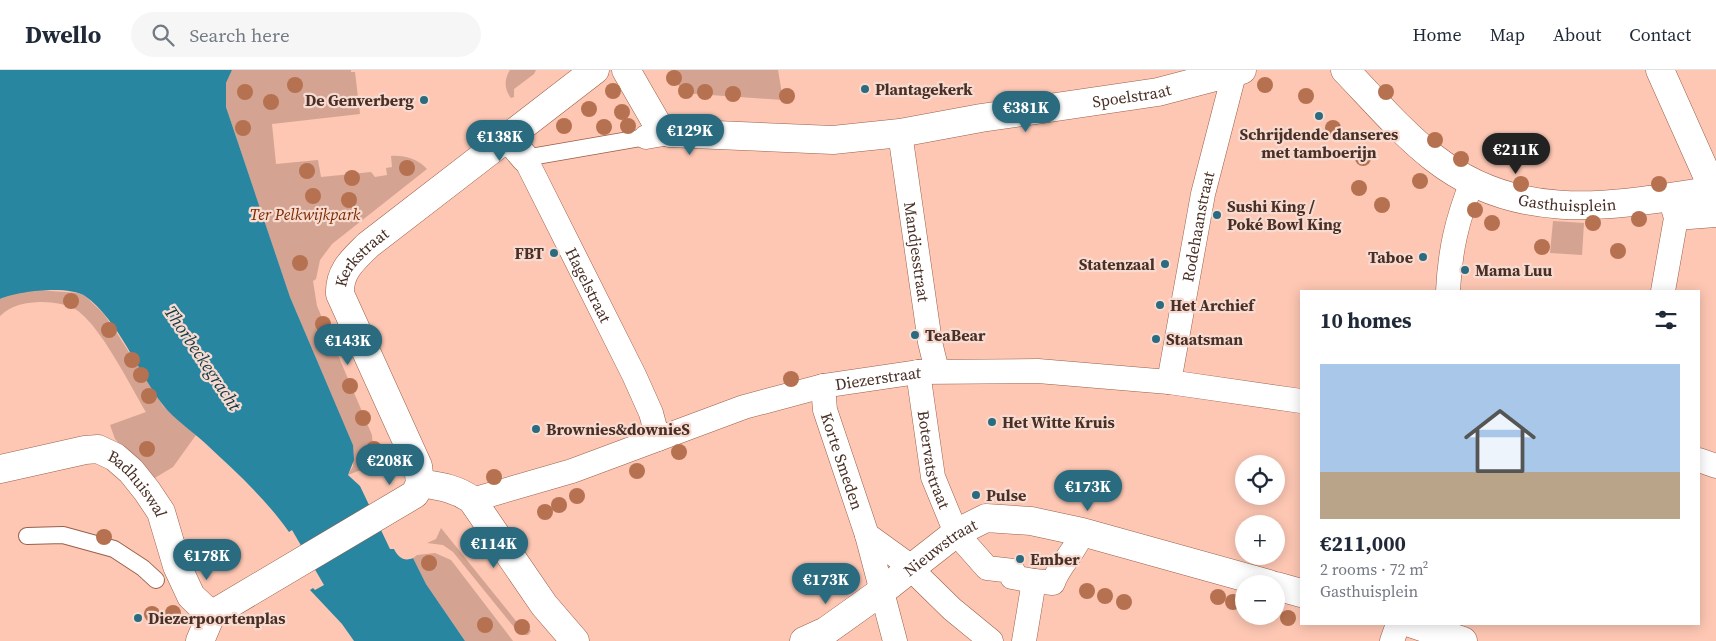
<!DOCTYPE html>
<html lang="en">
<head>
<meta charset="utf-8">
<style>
	body { margin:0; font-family:"Source Serif 4",serif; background:#f6f6f7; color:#1f2937; height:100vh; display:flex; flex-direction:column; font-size:19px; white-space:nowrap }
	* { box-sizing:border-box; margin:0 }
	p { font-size:16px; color:#747a83 }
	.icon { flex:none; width:28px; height:28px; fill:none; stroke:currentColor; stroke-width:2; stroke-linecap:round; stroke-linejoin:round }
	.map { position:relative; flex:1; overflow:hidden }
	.side { position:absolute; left:1300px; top:220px; width:400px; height:335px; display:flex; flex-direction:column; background:#fff; border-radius:0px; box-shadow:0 2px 12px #0003 }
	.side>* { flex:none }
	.controls { position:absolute; left:1235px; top:385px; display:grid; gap:10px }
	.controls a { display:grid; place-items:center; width:50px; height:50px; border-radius:50%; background:#fff; box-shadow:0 2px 12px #0003; font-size:25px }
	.price { position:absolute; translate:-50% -42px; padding:0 11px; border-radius:18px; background:#2a6b7f; color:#fff; font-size:16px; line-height:32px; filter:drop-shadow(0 1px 2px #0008) }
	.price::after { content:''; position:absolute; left:50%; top:30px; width:15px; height:11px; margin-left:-8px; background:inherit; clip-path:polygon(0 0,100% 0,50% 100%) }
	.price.on { background:#222; color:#fff }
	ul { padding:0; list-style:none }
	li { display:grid; align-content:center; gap:10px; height:265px; padding:0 20px }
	li span { display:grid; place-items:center; height:155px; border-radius:0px; color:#555 }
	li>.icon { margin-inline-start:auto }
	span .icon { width:90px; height:90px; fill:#fffc; stroke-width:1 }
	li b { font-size:21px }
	h2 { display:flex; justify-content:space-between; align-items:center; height:60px; padding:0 20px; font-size:21px }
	header { display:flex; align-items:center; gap:30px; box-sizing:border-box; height:70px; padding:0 25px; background:#fff; border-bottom:1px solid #e0e1e3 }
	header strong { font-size:24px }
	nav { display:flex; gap:28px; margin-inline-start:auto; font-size:18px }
	.search { width:350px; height:45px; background:#f6f6f7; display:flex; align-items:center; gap:12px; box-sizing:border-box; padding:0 18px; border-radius:28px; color:#747a83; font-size:19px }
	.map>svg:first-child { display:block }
	.green { fill:#d4a391 }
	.water { fill:#2886a1 }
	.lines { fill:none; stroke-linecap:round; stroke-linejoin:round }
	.service-casing { stroke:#9a5f49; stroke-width:18 }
	.pedestrian-casing { stroke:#9a5f49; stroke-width:25 }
	.minor-casing { stroke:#9a5f49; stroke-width:29 }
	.service { stroke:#fff; stroke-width:16 }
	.pedestrian { stroke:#fff; stroke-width:24 }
	.minor { stroke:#fff; stroke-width:28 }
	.tree { fill:#b67151 }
	.poi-dot { fill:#2a6b7f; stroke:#f7dbd1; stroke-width:2 }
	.labels { text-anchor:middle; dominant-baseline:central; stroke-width:4.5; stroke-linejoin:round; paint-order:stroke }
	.poi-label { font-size:16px; font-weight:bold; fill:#492f25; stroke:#f7dbd1; text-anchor:start }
	.street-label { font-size:16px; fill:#492f25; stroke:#f7dbd1 }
	.park-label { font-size:16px; font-style:italic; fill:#7c2a00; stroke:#f7dbd1 }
	.water-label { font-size:18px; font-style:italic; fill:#113a46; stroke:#f7dbd1 }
</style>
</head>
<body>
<header>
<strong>Dwello</strong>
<div class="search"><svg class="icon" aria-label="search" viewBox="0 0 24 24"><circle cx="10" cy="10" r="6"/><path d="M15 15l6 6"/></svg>Search here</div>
<nav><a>Home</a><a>Map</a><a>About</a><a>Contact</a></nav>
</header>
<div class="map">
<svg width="1716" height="571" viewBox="0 0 1716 571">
	<rect width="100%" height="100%" fill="#fdc7b3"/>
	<!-- green -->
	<g class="green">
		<path d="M 232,0 L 351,0 L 351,2 L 355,2 L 360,44 L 272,54 L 276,94 L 318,90 L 321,107 L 371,102 L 375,107 L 387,105 L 386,98 L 392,97 L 391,86 C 404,85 418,89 427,99 L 332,174 L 320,190 L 316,209 L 313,211 L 317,236 L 372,365 L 373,378 L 366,401 L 358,401 L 348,405 L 353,396 L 353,375 L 290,227 L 226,37 L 226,13 Z"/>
		<path d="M 510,0 L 536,0 L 534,4 L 514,19 L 514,27 L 511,28 C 504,19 504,9 510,0 Z"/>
		<polygon points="672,0 778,0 783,30 682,23"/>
		<polygon points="1553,151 1584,153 1582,185 1550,183"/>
		<path d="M 37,220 L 78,223 L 85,226 L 103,243 L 113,257 L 163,336 L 196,365 L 173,397 L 153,409 L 115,369 L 110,355 L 146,342 C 131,317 98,250 73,238 C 64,233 49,232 39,232 C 23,233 12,235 0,246 L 0,229 L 13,223 Z"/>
		<polygon points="441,458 516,551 522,551 531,561 528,565 522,565 518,562 453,482 443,475 427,473 436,469"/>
		<polygon points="435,483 451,490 513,571 465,571 426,514 413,488 417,485"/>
	</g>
	<!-- water -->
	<path class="water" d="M 0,0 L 232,0 L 226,13 L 226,37 L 290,227 L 353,375 L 354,390 L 348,405 L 360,416 L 390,479 L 394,479 C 398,487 404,492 413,488 L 426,514 L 465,571 L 354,571 L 342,554 L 310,520 L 313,518 L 315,520 L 324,515 L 292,460 L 289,462 C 265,428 235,401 205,373 C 192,361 174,349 163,335 C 138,303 119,250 85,226 C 68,215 18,221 0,229 Z"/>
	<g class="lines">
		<defs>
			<g id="service">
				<polyline points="525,88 646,67"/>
				<polyline points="27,466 63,465 114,479 143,498 156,510"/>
			</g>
			<g id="pedestrian">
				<path id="s1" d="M 900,63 L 930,272 L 937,301"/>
				<polyline points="646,67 669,63"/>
				<path id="s2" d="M 525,88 L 634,305 L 651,343 L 658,369"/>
				<polyline points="1676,148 1716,145"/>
				<path d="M 1448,221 C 1450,180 1457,150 1472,112"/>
				<polyline points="1663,221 1676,148 1670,127"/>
				<path id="s3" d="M 918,302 L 933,407 L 956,463 L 987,498 L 1013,501 L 1012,507 L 1034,511"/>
				<path id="s4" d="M 1169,312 L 1203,124 L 1234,4"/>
				<path id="s5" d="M 823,316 L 825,340 L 867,465 L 903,491 L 952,539 L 991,571"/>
				<polyline points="1699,390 1716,396"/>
				<path id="s6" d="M 472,430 L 572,401 L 744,337 L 823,316 L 918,302 L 1038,301 L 1169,312 L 1301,331"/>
				<polyline points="867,465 895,571"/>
				<path d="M 1024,571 L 1034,511 L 1053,513 C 1059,494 1076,482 1082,462"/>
				<polyline points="1392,571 1398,554"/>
			</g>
			<g id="minor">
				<path id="s7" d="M 626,0 L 660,59 L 669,63 L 833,70 L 900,63 L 981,48 L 1158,22 L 1242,0"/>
				<path id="s8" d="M 1345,0 C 1374,30 1402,63 1434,88 C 1521,156 1617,135 1716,120"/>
				<polyline points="1660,0 1714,121"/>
				<polyline points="508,68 525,88"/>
				<path id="s9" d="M 0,399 L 85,380 L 98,379 L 115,387 L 131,401 L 147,421 L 161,442 L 177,496 L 191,526 L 211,545"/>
				<path d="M 420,413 C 438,416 456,418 472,430 L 544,535 L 575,571"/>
				<polyline points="1276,516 1301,523"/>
				<polyline points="1413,554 1463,571"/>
				<path id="s10" d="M 200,571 L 211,545 L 415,424 L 420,413 L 418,396 L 340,224 C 339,201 353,190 368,175 L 595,0"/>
				<path id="s11" d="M 804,571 L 826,561 L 882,521 L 956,463 L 986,448 L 1031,451 L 1082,462 L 1269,514"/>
			</g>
		</defs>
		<!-- service casing -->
		<use href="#service" class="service-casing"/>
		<!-- pedestrian casing -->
		<use href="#pedestrian" class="pedestrian-casing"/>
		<!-- minor casing -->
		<use href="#minor" class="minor-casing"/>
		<!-- service -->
		<use href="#service" class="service"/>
		<!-- pedestrian -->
		<use href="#pedestrian" class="pedestrian"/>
		<!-- minor -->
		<use href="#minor" class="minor"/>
	</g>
	<!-- trees -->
	<g class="tree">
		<circle cx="674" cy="8" r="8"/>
		<circle cx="295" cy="15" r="8"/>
		<circle cx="1265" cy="15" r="8"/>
		<circle cx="613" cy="21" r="8"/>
		<circle cx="686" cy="21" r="8"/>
		<circle cx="245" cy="22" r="8"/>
		<circle cx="705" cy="22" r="8"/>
		<circle cx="1386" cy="22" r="8"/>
		<circle cx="733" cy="24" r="8"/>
		<circle cx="787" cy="26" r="8"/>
		<circle cx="1306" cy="26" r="8"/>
		<circle cx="271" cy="32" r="8"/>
		<circle cx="589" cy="39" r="8"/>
		<circle cx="622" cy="42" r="8"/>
		<circle cx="564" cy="56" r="8"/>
		<circle cx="628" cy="56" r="8"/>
		<circle cx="604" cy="57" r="8"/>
		<circle cx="243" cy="58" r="8"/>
		<circle cx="1333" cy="58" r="8"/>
		<circle cx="1435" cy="70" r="8"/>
		<circle cx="1363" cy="88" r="8"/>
		<circle cx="1461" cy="89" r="8"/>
		<circle cx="407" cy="98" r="8"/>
		<circle cx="307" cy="101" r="8"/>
		<circle cx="352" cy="108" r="8"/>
		<circle cx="1420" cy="111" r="8"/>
		<circle cx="1521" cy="114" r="8"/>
		<circle cx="1659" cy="114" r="8"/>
		<circle cx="1359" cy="118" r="8"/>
		<circle cx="313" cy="126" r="8"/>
		<circle cx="349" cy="130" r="8"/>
		<circle cx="1382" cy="135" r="8"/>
		<circle cx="1475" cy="140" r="8"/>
		<circle cx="1639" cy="149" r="8"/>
		<circle cx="1492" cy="153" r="8"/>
		<circle cx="1593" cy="153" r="8"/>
		<circle cx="1542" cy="177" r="8"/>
		<circle cx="1618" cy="181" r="8"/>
		<circle cx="300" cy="193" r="8"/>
		<circle cx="71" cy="231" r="8"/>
		<circle cx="323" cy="254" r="8"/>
		<circle cx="109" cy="260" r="8"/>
		<circle cx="132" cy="290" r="8"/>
		<circle cx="141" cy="305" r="8"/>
		<circle cx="791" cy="309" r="8"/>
		<circle cx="350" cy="316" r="8"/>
		<circle cx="149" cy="326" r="8"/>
		<circle cx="363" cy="348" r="8"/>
		<circle cx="147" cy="379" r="8"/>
		<circle cx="374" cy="379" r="8"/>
		<circle cx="679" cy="382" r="8"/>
		<circle cx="637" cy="401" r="8"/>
		<circle cx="494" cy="407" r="8"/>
		<circle cx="577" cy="426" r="8"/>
		<circle cx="559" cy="435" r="8"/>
		<circle cx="545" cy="442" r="8"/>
		<circle cx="104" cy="467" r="8"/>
		<circle cx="429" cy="493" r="8"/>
		<circle cx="1087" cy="521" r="8"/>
		<circle cx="1105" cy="526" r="8"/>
		<circle cx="1218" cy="527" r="8"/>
		<circle cx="1124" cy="532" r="8"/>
		<circle cx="1233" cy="532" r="8"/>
		<circle cx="173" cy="543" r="8"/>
		<circle cx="152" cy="544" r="8"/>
		<circle cx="1288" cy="548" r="8"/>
		<circle cx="485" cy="555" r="8"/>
		<circle cx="522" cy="557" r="8"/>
	</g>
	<!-- markers -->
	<g class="poi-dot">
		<circle cx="865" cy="19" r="5"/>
		<circle cx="424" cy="30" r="5"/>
		<circle cx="1319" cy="46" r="5"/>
		<circle cx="1217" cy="145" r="5"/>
		<circle cx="554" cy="183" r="5"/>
		<circle cx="1423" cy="187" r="5"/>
		<circle cx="1165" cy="194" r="5"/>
		<circle cx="1465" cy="200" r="5"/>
		<circle cx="1160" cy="235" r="5"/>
		<circle cx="915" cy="265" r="5"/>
		<circle cx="1156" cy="269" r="5"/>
		<circle cx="992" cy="352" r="5"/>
		<circle cx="536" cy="359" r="5"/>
		<circle cx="976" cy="425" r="5"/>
		<circle cx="1020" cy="489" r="5"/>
		<circle cx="138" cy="548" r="5"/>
	</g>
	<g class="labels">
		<!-- poi labels -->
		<g class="poi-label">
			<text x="875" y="19">Plantagekerk</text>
			<text x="414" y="30" text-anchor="end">De Genverberg</text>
			<text x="1319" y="64" text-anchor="middle">Schrijdende danseres<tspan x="1319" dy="18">met tamboerijn</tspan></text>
			<text x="1227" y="136">Sushi King /<tspan x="1227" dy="18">Poké Bowl King</tspan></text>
			<text x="544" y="183" text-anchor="end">FBT</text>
			<text x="1413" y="187" text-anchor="end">Taboe</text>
			<text x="1155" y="194" text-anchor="end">Statenzaal</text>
			<text x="1475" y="200">Mama Luu</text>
			<text x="1170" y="235">Het Archief</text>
			<text x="925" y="265">TeaBear</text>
			<text x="1166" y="269">Staatsman</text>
			<text x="1002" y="352">Het Witte Kruis</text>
			<text x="546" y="359">Brownies&amp;downieS</text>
			<text x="986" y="425">Pulse</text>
			<text x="1030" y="489">Ember</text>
			<text x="148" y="548">Diezerpoortenplas</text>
		</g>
		<!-- street labels -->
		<g class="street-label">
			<text stroke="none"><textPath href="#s7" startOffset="544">Spoelstraat</textPath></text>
			<text stroke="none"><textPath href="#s8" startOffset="269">Gasthuisplein</textPath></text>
			<text stroke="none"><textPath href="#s4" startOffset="158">Rodehaanstraat</textPath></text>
			<text stroke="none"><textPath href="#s1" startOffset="120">Mandjesstraat</textPath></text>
			<text stroke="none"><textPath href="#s10" startOffset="528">Kerkstraat</textPath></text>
			<text stroke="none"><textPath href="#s2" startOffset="142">Hagelstraat</textPath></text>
			<text stroke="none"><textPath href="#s6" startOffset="425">Diezerstraat</textPath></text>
			<text stroke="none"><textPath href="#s3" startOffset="89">Botervatstraat</textPath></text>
			<text stroke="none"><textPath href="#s5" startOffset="78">Korte Smeden</textPath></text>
			<text stroke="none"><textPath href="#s9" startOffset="154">Badhuiswal</textPath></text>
			<text stroke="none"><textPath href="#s11" startOffset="166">Nieuwstraat</textPath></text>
		</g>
		<!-- park labels -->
		<g class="park-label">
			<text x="305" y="144">Ter Pelkwijkpark</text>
		</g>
		<!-- water labels -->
		<g class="water-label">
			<text transform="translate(203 288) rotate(56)">Thorbeckegracht</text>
		</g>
	</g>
</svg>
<div class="controls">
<a><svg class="icon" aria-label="locate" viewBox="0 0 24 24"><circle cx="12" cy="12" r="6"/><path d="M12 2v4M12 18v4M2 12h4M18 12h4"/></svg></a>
<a>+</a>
<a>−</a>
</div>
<b class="price" style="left:1026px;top:63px">€381K</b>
<b class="price" style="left:690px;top:86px">€129K</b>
<b class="price" style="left:500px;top:92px">€138K</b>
<b class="price on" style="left:1516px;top:105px">€211K</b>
<b class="price" style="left:348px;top:296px">€143K</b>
<b class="price" style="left:390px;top:416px">€208K</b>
<b class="price" style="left:1088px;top:442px">€173K</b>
<b class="price" style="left:494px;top:499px">€114K</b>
<b class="price" style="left:207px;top:511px">€178K</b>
<b class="price" style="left:826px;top:535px">€173K</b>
<section class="side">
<h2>10 homes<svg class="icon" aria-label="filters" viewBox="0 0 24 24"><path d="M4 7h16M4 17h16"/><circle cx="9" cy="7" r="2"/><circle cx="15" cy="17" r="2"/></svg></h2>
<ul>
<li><span style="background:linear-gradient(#a9c7e8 70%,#b9a48a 0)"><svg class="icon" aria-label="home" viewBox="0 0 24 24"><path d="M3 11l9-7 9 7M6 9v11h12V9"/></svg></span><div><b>€211,000</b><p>2 rooms · 72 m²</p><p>Gasthuisplein</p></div></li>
</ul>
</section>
</div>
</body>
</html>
